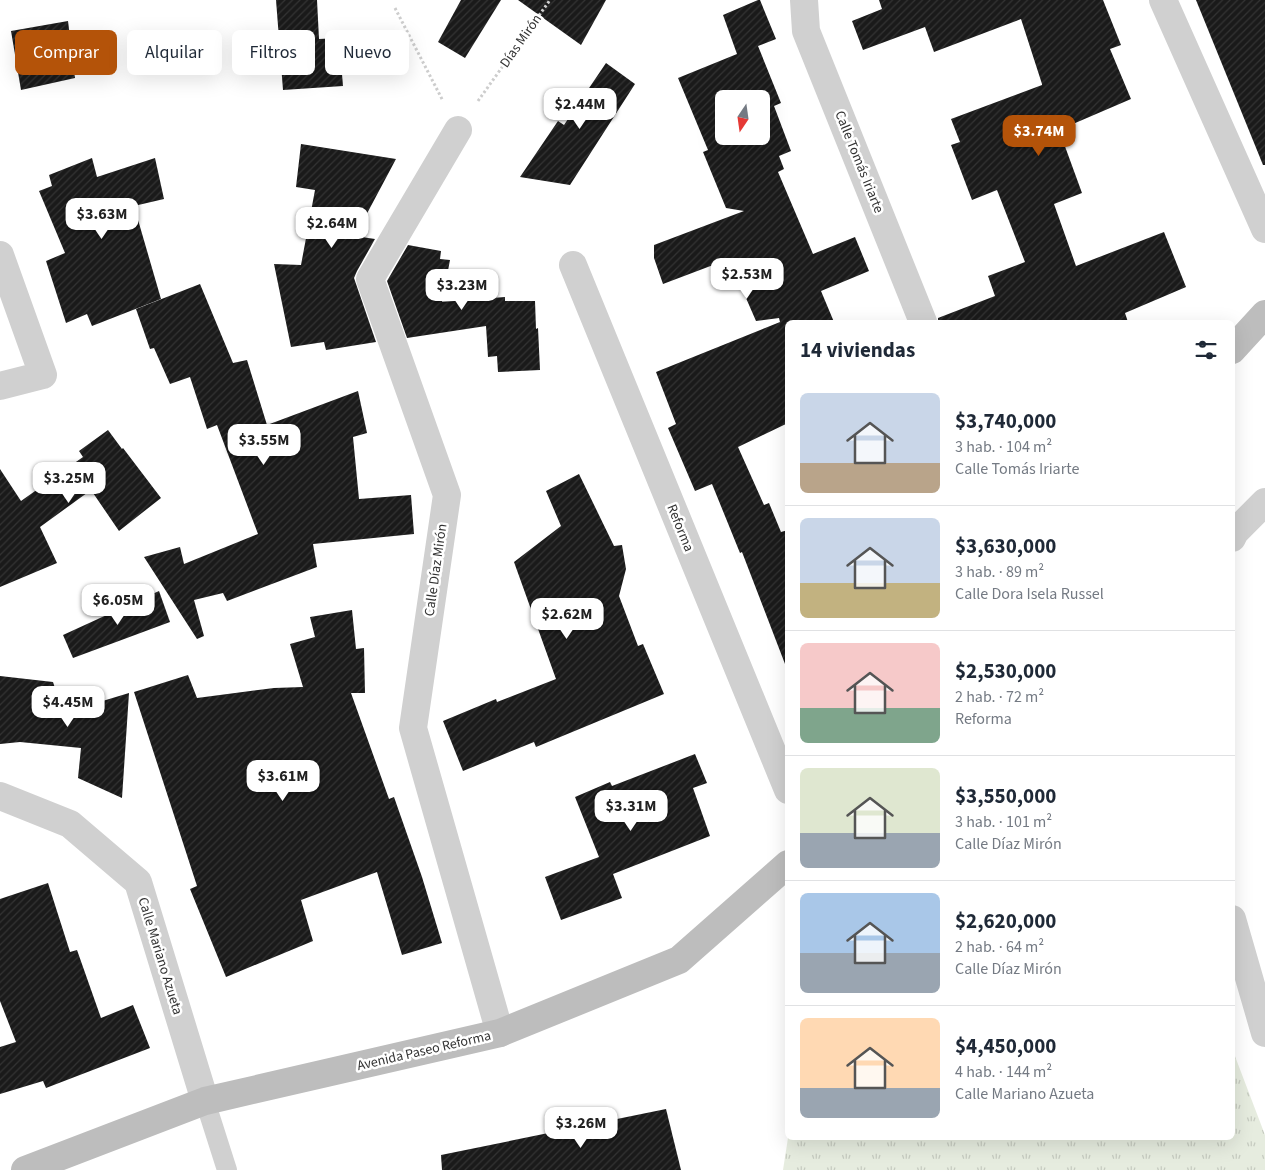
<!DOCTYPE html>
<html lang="es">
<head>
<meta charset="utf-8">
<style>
	body { margin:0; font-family:"Source Sans 3",sans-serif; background:#f6f6f7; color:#1f2937; height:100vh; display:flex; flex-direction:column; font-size:19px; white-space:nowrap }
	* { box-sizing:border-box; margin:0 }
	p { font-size:16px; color:#747a83 }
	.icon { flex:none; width:28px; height:28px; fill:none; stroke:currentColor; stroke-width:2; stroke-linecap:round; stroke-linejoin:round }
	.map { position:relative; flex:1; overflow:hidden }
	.drawer { position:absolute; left:785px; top:320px; width:450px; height:820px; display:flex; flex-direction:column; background:#fff; border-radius:8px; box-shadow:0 5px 20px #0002 }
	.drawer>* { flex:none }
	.banner { position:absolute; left:15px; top:30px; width:475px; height:45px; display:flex; gap:10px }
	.needle { width:32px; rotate:193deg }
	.buttons { position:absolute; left:715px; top:90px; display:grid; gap:10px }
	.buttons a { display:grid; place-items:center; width:55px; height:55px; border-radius:8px; background:#fff; box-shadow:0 5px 20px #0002; font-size:25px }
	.price { position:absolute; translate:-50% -42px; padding:0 11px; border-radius:10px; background:#fff; color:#222; font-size:16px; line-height:32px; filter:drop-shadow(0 1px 2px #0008) }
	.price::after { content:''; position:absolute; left:50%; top:30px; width:15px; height:11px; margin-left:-8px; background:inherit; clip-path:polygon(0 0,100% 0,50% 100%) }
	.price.current { background:#b45309; color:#fff }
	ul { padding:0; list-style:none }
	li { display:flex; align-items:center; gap:15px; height:125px; padding:0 15px }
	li+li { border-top:1px solid #e0e1e3 }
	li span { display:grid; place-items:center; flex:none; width:140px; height:100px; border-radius:8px; color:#555 }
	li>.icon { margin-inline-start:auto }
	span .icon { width:60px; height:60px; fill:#fffc; stroke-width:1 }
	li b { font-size:21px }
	h2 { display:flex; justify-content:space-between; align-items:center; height:60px; padding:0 15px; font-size:21px }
	.pill { padding:0 18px; border-radius:8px; background:#fff; box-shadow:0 5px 20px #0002; font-size:18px; line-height:45px }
	.pill.current { background:#b45309; color:#fff }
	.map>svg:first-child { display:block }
	.grass { fill:url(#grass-tufts) }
	.building { fill:url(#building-hatch); fill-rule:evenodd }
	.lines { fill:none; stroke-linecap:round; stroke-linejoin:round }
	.path { stroke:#cdcdcd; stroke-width:3; stroke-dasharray:2.5 2.5; stroke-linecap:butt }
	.lane { stroke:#d0d0d0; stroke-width:20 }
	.street { stroke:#d0d0d0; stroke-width:28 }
	.secondary { stroke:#bdbdbd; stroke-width:28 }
	.labels { text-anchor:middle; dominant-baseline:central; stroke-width:5; stroke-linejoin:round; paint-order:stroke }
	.street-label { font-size:14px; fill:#333; stroke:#fff }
</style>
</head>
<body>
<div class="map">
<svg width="1265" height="1170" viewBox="0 0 1265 1170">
	<defs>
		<pattern id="grass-tufts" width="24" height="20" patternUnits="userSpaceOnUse" patternTransform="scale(1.25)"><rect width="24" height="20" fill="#e6ecdf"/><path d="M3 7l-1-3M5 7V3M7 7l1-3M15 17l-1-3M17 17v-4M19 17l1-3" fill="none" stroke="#c6cbc0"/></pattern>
		<pattern id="building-hatch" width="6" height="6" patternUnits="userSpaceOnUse" patternTransform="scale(1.25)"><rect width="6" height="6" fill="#1a1a1a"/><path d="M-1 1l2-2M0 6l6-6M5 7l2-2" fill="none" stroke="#333"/></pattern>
	</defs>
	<rect width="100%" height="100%" fill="#fff"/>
	<!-- grass -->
	<polygon class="grass" points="1233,1051 1265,1135 1265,1170 783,1170 788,1138 1232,1138"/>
	<!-- building -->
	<g class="building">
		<polygon points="276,0 317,0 319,39 339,38 343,86 283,90"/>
		<polygon points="461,0 501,0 465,58 438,42"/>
		<polygon points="518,0 606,0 581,45"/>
		<path d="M 758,0 L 760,0 L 776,39 L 758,46 L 781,103 L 774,106 L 791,151 L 779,156 L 784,169 L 778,172 L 813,254 L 855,237 L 869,271 L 821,291 L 834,322 L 788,322 L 788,423 L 738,447 L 764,505 L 769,503 L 781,532 L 788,530 L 787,663 L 785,664 L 742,552 L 740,553 L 712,484 L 695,491 L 668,428 L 676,424 L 656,372 L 780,322 L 779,318 L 756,321 L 729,259 L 663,284 L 654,258 L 654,245 L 744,211 L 726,208 L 703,152 L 708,150 L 678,78 L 737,54 L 723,15 ZM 724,99 L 761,99 L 761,136 L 724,136 Z"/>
		<polygon points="879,0 1103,0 1121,45 1110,49 1131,99 1059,130 1082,193 1054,204 1076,266 1164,232 1186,287 1125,313 1128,322 938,322 938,318 995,296 988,276 1025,262 997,190 972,200 951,145 960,142 951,119 1042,85 1042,84 1021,19 934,52 925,27 863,50 852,21 882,9"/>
		<polygon points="1196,0 1265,0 1265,165 1263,165"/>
		<polygon points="68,21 75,78 21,90 11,31"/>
		<polygon points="606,63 635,84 570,185 520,177 558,121 564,125"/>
		<polygon points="301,144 396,159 355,236 375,239 357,271 354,278 376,342 326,350 324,342 291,347 274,264 301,265 315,190 296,187"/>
		<polygon points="92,158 97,177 155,158 164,199 134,206 161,299 92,326 87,314 66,323 46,261 65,253 39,191 52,186 49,175"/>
		<polygon points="408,245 441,251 440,259 450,260 442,302 505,297 505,301 535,301 536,329 538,328 540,370 498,372 497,356 488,357 486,326 407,338 387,281"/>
		<polygon points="200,284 233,363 247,360 267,425 358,391 367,433 353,437 359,499 411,495 414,534 313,544 317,567 227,601 223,593 194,600 204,636 197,639 144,557 180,547 184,564 258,534 217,425 207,429 190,377 170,384 154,348 150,349 136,309"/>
		<polygon points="108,430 122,449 123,448 161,498 119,531 91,490 40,527 57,563 0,587 0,469 21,501 83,457 79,451"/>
		<polygon points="579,474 614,546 622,545 626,569 619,596 638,646 643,644 664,694 536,747 534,742 463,771 443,721 496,699 497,702 556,679 514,562 561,526 546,491"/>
		<polygon points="159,591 170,622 73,658 63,635"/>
		<polygon points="352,610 356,649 364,648 365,693 351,693 389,799 394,797 422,877 442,943 402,955 377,872 301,900 313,941 226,977 190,889 197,886 134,692 188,675 197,698 274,688 303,687 290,644 315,637 310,617"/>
		<polygon points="0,676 53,682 63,713 129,693 122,798 78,778 81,748 20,742 0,744"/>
		<polygon points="695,754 707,783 693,788 710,836 613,874 622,898 561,920 545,877 599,857 575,797 610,782 612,786"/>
		<polygon points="48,883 70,952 77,950 101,1018 133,1005 150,1048 46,1088 43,1081 0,1094 0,1047 16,1042 0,1001 0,899"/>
		<polygon points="666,1109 681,1170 442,1170 441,1155"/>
	</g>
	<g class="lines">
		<!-- path -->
		<g class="path">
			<polyline points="395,8 443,101"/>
			<polyline points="478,101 550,0"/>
		</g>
		<!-- lane -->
		<polyline class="lane" points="205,1101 227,1170"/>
		<!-- street -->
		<g class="street">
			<polyline points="804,0 806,31 923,322"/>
			<polyline points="1163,0 1265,229"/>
			<polyline points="458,130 370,279 447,495 413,728 500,1033"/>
			<polyline points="0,255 43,375 0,386"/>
			<polyline points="573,265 788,790"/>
			<polyline points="1232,538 1235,532 1265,502"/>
			<polyline points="0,796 70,824 138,882 205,1101"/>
			<polyline points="1232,919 1265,1033"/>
		</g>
		<!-- secondary -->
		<g class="secondary">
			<polyline points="1232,350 1265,314"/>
			<polyline points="25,1170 205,1101 500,1033 679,960 788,864"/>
		</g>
	</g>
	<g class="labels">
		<!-- street labels -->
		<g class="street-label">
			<text transform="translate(521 41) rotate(-55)">Días Mirón</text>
			<text transform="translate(859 162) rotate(68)">Calle Tomás Iriarte</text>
			<text transform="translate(680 528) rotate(68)">Reforma</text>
			<text transform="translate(436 570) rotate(-82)">Calle Díaz Mirón</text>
			<text transform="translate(160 956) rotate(73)">Calle Mariano Azueta</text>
			<text transform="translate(424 1051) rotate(-13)">Avenida Paseo Reforma</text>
		</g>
	</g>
</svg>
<div class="buttons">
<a><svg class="needle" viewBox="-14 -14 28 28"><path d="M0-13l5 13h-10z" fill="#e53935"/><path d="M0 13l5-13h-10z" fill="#747a83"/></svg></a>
</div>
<b class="price" style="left:580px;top:130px">$2.44M</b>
<b class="price current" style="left:1039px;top:157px">$3.74M</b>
<b class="price" style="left:102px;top:240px">$3.63M</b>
<b class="price" style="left:332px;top:249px">$2.64M</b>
<b class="price" style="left:747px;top:300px">$2.53M</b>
<b class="price" style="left:462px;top:311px">$3.23M</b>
<b class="price" style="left:264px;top:466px">$3.55M</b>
<b class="price" style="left:69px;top:504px">$3.25M</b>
<b class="price" style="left:118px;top:626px">$6.05M</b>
<b class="price" style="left:567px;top:640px">$2.62M</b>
<b class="price" style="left:68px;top:728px">$4.45M</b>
<b class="price" style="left:283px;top:802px">$3.61M</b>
<b class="price" style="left:631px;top:832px">$3.31M</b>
<b class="price" style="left:581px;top:1149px">$3.26M</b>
<div class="banner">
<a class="pill current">Comprar</a>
<a class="pill">Alquilar</a>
<a class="pill">Filtros</a>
<a class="pill">Nuevo</a>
</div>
<section class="drawer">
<h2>14 viviendas<svg class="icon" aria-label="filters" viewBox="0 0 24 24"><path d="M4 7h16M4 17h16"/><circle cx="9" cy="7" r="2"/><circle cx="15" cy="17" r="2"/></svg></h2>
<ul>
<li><span style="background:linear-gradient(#c9d6e8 70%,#b9a48a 0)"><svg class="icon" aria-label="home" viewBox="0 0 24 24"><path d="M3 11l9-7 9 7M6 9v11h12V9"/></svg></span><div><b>$3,740,000</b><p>3 hab. · 104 m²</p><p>Calle Tomás Iriarte</p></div></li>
<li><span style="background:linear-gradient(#c9d6e8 65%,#c2b280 0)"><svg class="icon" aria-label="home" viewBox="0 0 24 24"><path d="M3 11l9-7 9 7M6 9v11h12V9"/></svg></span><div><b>$3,630,000</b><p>3 hab. · 89 m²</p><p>Calle Dora Isela Russel</p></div></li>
<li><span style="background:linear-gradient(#f6c9c9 65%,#7fa58c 0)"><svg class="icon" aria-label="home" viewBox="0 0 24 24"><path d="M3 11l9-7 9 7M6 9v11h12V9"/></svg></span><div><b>$2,530,000</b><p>2 hab. · 72 m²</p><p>Reforma</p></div></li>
<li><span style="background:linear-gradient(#dfe7d0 65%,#9aa5b1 0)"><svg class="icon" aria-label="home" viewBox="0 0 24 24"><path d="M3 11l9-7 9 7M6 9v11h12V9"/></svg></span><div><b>$3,550,000</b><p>3 hab. · 101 m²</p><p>Calle Díaz Mirón</p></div></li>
<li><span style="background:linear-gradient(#a9c7e8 60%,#9aa5b1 0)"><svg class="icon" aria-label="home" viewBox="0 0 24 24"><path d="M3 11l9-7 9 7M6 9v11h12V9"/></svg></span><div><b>$2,620,000</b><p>2 hab. · 64 m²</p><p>Calle Díaz Mirón</p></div></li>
<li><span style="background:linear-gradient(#ffd9b3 70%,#9aa5b1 0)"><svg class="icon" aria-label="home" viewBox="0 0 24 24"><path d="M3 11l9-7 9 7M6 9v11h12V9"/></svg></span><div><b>$4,450,000</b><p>4 hab. · 144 m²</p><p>Calle Mariano Azueta</p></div></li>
</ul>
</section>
</div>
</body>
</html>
